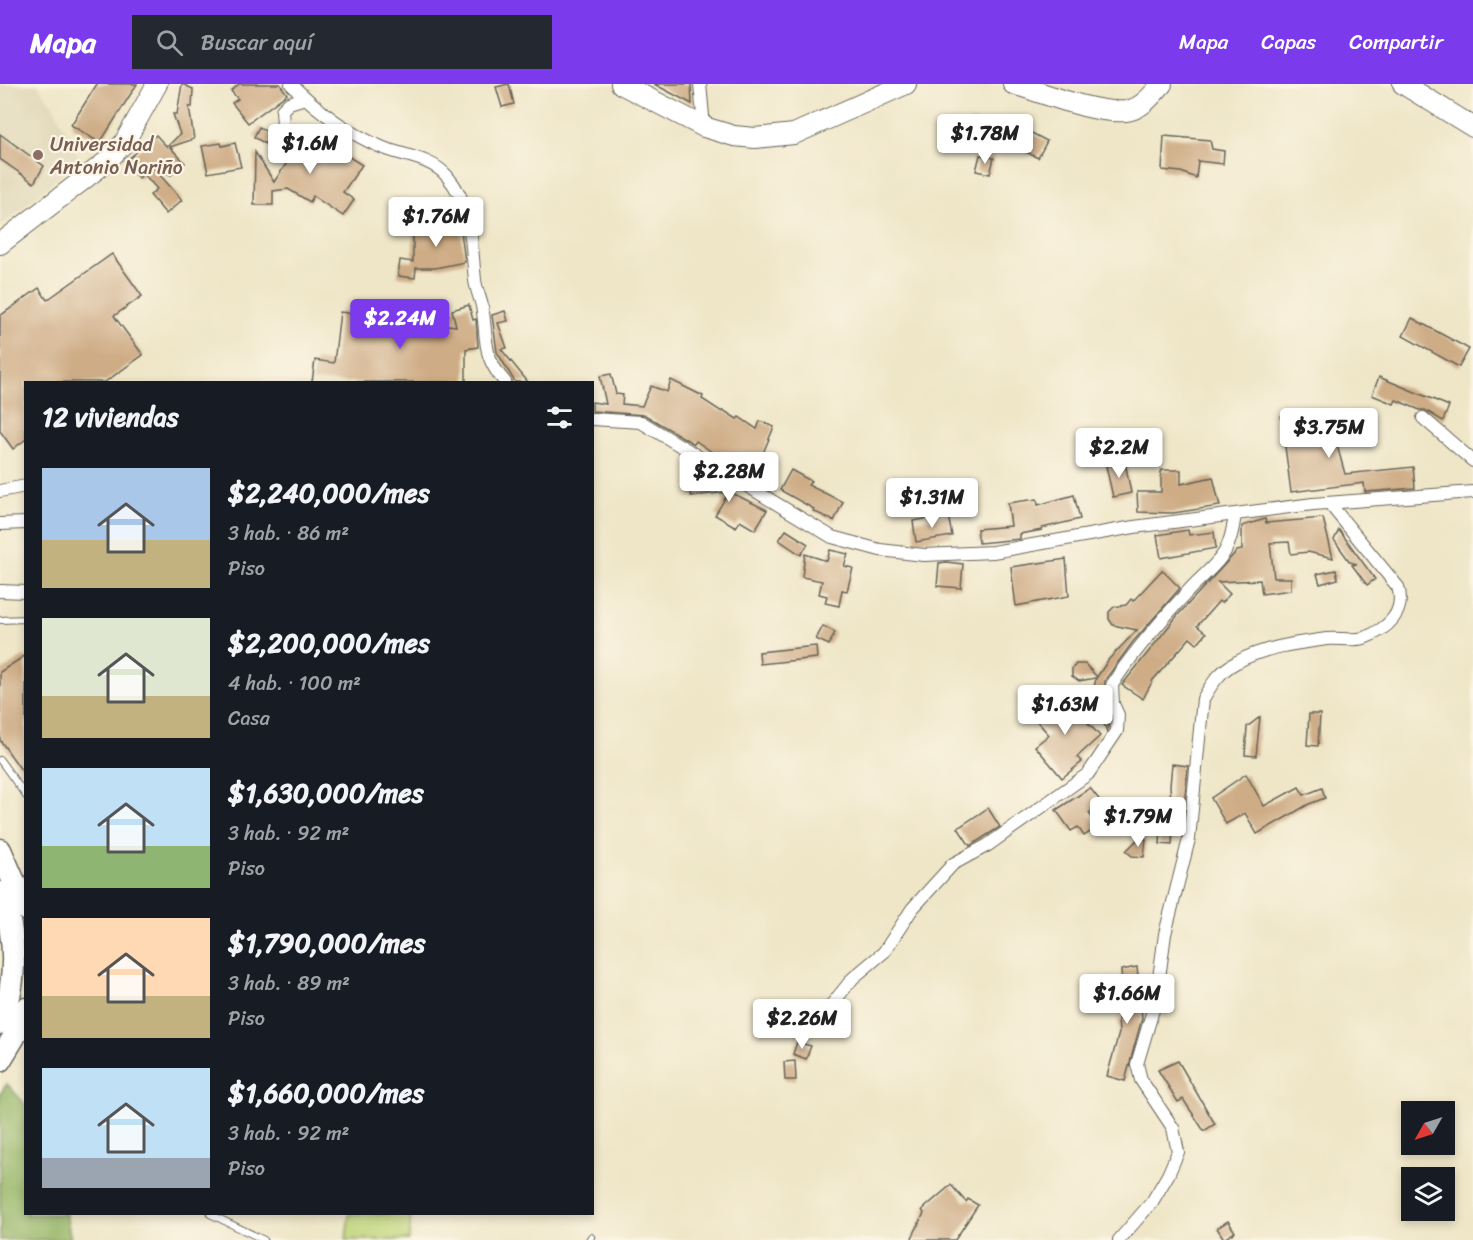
<!DOCTYPE html>
<html lang="es">
<head>
<meta charset="utf-8">
<style>
	body { margin:0; font-family:Sriracha,sans-serif; background:#242831; color:#f1f3f6; height:100vh; display:flex; flex-direction:column; font-size:22px; white-space:nowrap }
	* { box-sizing:border-box; margin:0 }
	p { font-size:20px; color:#9ea1a6 }
	.icon { flex:none; width:33px; height:33px; fill:none; stroke:currentColor; stroke-width:2; stroke-linecap:round; stroke-linejoin:round }
	.map { position:relative; flex:1; overflow:hidden }
	.details { position:absolute; left:24px; top:297px; width:570px; height:834px; display:flex; flex-direction:column; background:#171b24; border-radius:0px; box-shadow:0 3px 9px #0003 }
	.details>* { flex:none }
	.needle { width:39px; rotate:231deg }
	.buttons { position:absolute; left:1401px; top:1017px; display:grid; gap:12px }
	.buttons a { display:grid; place-items:center; width:54px; height:54px; border-radius:0px; background:#171b24; box-shadow:0 3px 9px #0003; font-size:30px }
	.price { position:absolute; translate:-50% -51px; padding:0 14px; border-radius:6px; background:#fff; color:#222; font-size:20px; line-height:39px; filter:drop-shadow(0 2px 3px #0008) }
	.price::after { content:''; position:absolute; left:50%; top:36px; width:18px; height:14px; margin-left:-9px; background:inherit; clip-path:polygon(0 0,100% 0,50% 100%) }
	.price.current { background:#7c3aed; color:#fff }
	ul { padding:0; list-style:none }
	li { display:flex; align-items:center; gap:18px; height:150px; padding:0 18px }
	li span { display:grid; place-items:center; flex:none; width:168px; height:120px; border-radius:0px; color:#555 }
	li>.icon { margin-inline-start:auto }
	span .icon { width:72px; height:72px; fill:#fffc; stroke-width:1 }
	li b { font-size:26px }
	h2 { display:flex; justify-content:space-between; align-items:center; height:72px; padding:0 18px; font-size:26px }
	header { display:flex; align-items:center; gap:36px; box-sizing:border-box; height:84px; padding:0 30px; background:#7c3aed; color:#fff }
	header strong { font-size:28px }
	nav { display:flex; gap:33px; margin-inline-start:auto; font-size:21px }
	.search { width:420px; height:54px; background:#242831; display:flex; align-items:center; gap:15px; box-sizing:border-box; padding:0 21px; border-radius:0px; color:#9ea1a6; font-size:22px }
	.map>svg:first-child { display:block }
	.built { fill:#e0d7b7 }
	.green { fill:#bdd478; stroke:#6c784a; stroke-width:1.5 }
	.forest { fill:#96b668; stroke:#596942; stroke-width:1.5 }
	.building { fill:#ceac85 }
	.lines { fill:none; stroke-linecap:round; stroke-linejoin:round }
	.lane-casing { stroke:#666358; stroke-width:8 }
	.street-casing { stroke:#666358; stroke-width:14 }
	.primary-casing { stroke:#666358; stroke-width:22 }
	.highway-casing { stroke:#666358; stroke-width:25 }
	.lane { stroke:#fff; stroke-width:6 }
	.street { stroke:#fff; stroke-width:12 }
	.primary { stroke:#fff; stroke-width:20 }
	.highway { stroke:#fff; stroke-width:22 }
	.education-dot { fill:#8d6e63; stroke:#fcf5e5; stroke-width:2 }
	.labels { text-anchor:middle; dominant-baseline:central; stroke-width:4.5; stroke-linejoin:round; paint-order:stroke }
	.education-label { font-size:20px; fill:#785e54; stroke:#fcf5e5; text-anchor:start }
</style>
</head>
<body>
<header>
<strong>Mapa</strong>
<div class="search"><svg class="icon" aria-label="search" viewBox="0 0 24 24"><circle cx="10" cy="10" r="6"/><path d="M15 15l6 6"/></svg>Buscar aquí</div>
<nav><a>Mapa</a><a>Capas</a><a>Compartir</a></nav>
</header>
<div class="map">
<svg width="1473" height="1156" viewBox="0 0 1473 1156">
	<rect width="100%" height="100%" fill="#fcf5e5"/>
	<filter id="ink" filterUnits="userSpaceOnUse"><feTurbulence type="fractalNoise" baseFrequency=".0167" numOctaves="2"/><feDisplacementMap in="SourceGraphic" scale="12" xChannelSelector="R" yChannelSelector="G"/><feConvolveMatrix kernelMatrix="1 2 1 2 8 2 1 2 1" color-interpolation-filters="sRGB"/></filter>
	<filter id="wash" filterUnits="userSpaceOnUse"><feTurbulence type="fractalNoise" baseFrequency=".008" numOctaves="4" result="noise"/><feDisplacementMap in="SourceGraphic" scale="24" xChannelSelector="R" yChannelSelector="G"/><feGaussianBlur stdDeviation="1.35" result="paint"/><feColorMatrix in="noise" values="0 0 0 0 0 0 0 0 0 0 0 0 0 0 0 0 0 1.4 0 .05"/><feComposite in="paint" operator="in"/></filter>
	<g filter="url(#wash)">
		<rect width="100%" height="100%" fill="#efe6c8"/>
		<!-- built -->
		<polygon class="built" points="0,0 37,0 54,23 80,76 0,142"/>
		<!-- green -->
		<polygon class="green" points="349,1130 411,1130 409,1156 346,1156"/>
		<!-- forest -->
		<polygon class="forest" points="7,1000 25,1020 26,1130 66,1130 71,1156 0,1156 0,1010"/>
		<g id="blocks">
			<!-- building -->
			<g class="building">
				<polygon points="97,0 137,0 100,59 71,41"/>
				<polygon points="182,0 193,5 192,23 189,23 194,55 170,63 185,79 171,91 152,82 182,116 166,130 150,111 157,105 144,90 139,94 125,78 156,51 167,63 180,50 173,30 177,30"/>
				<polygon points="239,0 280,0 287,10 248,39 232,19 238,15 231,7"/>
				<polygon points="509,0 514,20 502,23 496,3"/>
				<polygon points="654,0 691,0 692,20"/>
				<polygon points="971,37 987,41 982,60 966,57"/>
				<polygon points="300,42 362,81 343,108 354,116 343,132 313,112 310,118 288,105 273,107 273,121 254,121 255,68 274,98 288,77 299,71 300,64 295,50"/>
				<polygon points="259,43 278,54 272,64 254,53"/>
				<polygon points="1026,46 1047,57 1038,74 1020,65 1020,54"/>
				<polygon points="0,50 44,82 34,99 0,75"/>
				<polygon points="1164,52 1210,56 1212,65 1224,67 1223,80 1198,77 1196,94 1181,88 1162,86"/>
				<polygon points="221,59 222,62 235,59 241,83 208,89 202,62"/>
				<polygon points="980,71 994,74 990,90 976,87"/>
				<polygon points="459,132 465,178 435,184 416,184 415,194 398,192 400,176 413,178 413,148 442,147 440,135"/>
				<polygon points="112,170 142,212 114,232 143,271 105,298 26,298 26,355 13,365 0,347 0,232 39,204 47,216"/>
				<polygon points="469,221 473,236 476,235 478,263 466,265 466,298 312,298 315,276 334,279 340,228 456,242 452,226"/>
				<polygon points="505,227 508,237 498,239 507,264 501,265 528,298 515,298 497,268 492,231"/>
				<polygon points="1412,234 1469,265 1459,283 1403,252"/>
				<polygon points="611,290 616,310 623,311 622,320 642,322 651,302 667,308 671,296 703,312 702,315 722,328 723,326 737,335 739,333 757,345 760,337 774,343 753,393 744,390 696,357 694,360 645,331 592,327 592,318 606,320 600,292"/>
				<polygon points="1379,293 1449,322 1443,337 1425,326 1420,326 1396,316 1394,320 1372,311"/>
				<polygon points="1328,329 1345,390 1413,383 1415,404 1365,408 1364,399 1291,408 1281,332"/>
				<polygon points="1125,378 1131,409 1113,413 1106,382"/>
				<polygon points="791,386 811,397 808,401 843,418 834,437 813,427 814,425 780,406"/>
				<polygon points="1161,386 1181,386 1181,400 1213,393 1220,422 1173,429 1138,428 1137,408 1161,408"/>
				<polygon points="716,393 731,402 730,408 767,426 755,446 740,437 736,443 715,431 729,408 691,412 689,395"/>
				<polygon points="1074,411 1080,435 1042,444 1042,446 1020,450 1020,455 979,459 977,445 1011,442 1008,419 1037,415 1038,421"/>
				<polygon points="948,431 952,452 916,458 913,437"/>
				<polygon points="1323,434 1333,474 1308,468 1291,470 1289,458 1270,459 1274,494 1291,494 1291,506 1262,510 1260,496 1218,498 1230,510 1221,519 1219,517 1197,542 1206,549 1197,560 1190,554 1153,596 1143,615 1122,601 1177,532 1237,467 1242,466 1242,442 1265,435 1266,439"/>
				<polygon points="786,446 808,460 801,471 779,456"/>
				<polygon points="1188,446 1189,451 1214,448 1216,464 1161,474 1157,451"/>
				<polygon points="1339,446 1375,495 1367,501 1352,481 1357,480 1350,478 1334,456"/>
				<polygon points="830,466 848,470 844,482 853,484 847,507 842,506 839,522 825,519 827,512 819,510 822,497 802,493 805,470 827,477"/>
				<polygon points="1066,475 1069,512 1016,522 1011,483"/>
				<polygon points="946,478 963,480 961,504 937,502 939,479"/>
				<polygon points="1162,486 1180,504 1132,559 1105,596 1105,620 1110,633 1107,648 1093,609 1096,594 1079,597 1072,592 1072,585 1076,580 1085,580 1097,593 1109,575 1137,546 1113,541 1109,535 1109,528 1114,523 1126,521 1131,515 1133,517"/>
				<polygon points="1336,486 1338,495 1320,500 1317,490"/>
				<polygon points="823,542 835,548 829,561 816,555"/>
				<polygon points="816,562 817,574 760,580 759,568"/>
				<polygon points="26,571 26,693 0,656 0,588"/>
				<polygon points="1062,611 1100,652 1077,673 1082,678 1062,694 1035,662 1049,651 1036,636"/>
				<polygon points="1309,630 1320,630 1318,662 1307,661"/>
				<polygon points="1260,633 1256,672 1245,671 1247,643"/>
				<polygon points="1172,680 1188,682 1182,742 1173,743 1172,761 1160,760 1162,729 1172,729 1170,702"/>
				<polygon points="1246,690 1264,722 1299,703 1304,711 1322,704 1325,714 1309,720 1257,750 1245,729 1226,740 1211,714"/>
				<polygon points="1090,704 1102,719 1089,729 1098,743 1084,752 1078,743 1071,747 1056,726"/>
				<polygon points="988,724 1000,743 970,762 958,744"/>
				<polygon points="1135,726 1146,732 1140,743 1129,738"/>
				<polygon points="1138,755 1146,755 1144,773 1132,772 1126,767"/>
				<polygon points="1137,883 1142,934 1125,997 1107,992 1119,949 1118,935 1125,935 1121,886"/>
				<polygon points="797,958 811,962 806,975 793,970"/>
				<polygon points="795,977 796,996 785,996 784,978"/>
				<polygon points="1178,977 1215,1040 1204,1047 1183,1015 1178,1018 1158,986"/>
				<polygon points="951,1101 966,1118 968,1115 978,1121 955,1156 911,1156 924,1129 922,1126"/>
				<polygon points="1228,1137 1235,1148 1224,1155 1217,1144"/>
			</g>
		</g>
	</g>
	<g filter="url(#ink)">
		<use href="#blocks" fill-opacity="0" stroke="#666358" stroke-width="1.5"/>
		<g class="lines">
			<defs>
				<g id="lane">
					<polyline points="0,536 26,535"/>
					<polyline points="0,676 26,712"/>
					<polyline points="210,1130 264,1156"/>
					<polyline points="589,1156 591,1153"/>
				</g>
				<g id="street">
					<path d="M 291,0 C 316,25 348,49 381,63 C 402,72 430,73 447,92 C 473,122 471,159 475,196 C 476,205 480,213 482,222 C 488,255 481,271 505,298"/>
					<polyline points="700,0 704,43"/>
					<polyline points="277,72 292,66 283,41 282,26 289,19 305,14"/>
					<polyline points="1423,334 1473,377"/>
					<polyline points="592,335 641,338 832,453 880,466 924,471 993,468 1134,443 1313,420 1473,408"/>
					<polyline points="0,407 26,402"/>
					<polyline points="0,440 26,439"/>
					<polyline points="0,507 26,508"/>
					<path d="M 829,924 L 853,894 L 884,868 L 912,825 L 953,780 L 988,761 L 1088,690 L 1117,647 L 1118,631 L 1113,620 L 1112,601 C 1131,570 1166,531 1191,504 C 1219,475 1229,475 1235,431"/>
					<path d="M 1119,1156 L 1152,1118 L 1168,1091 L 1178,1068 L 1173,1044 L 1141,996 L 1137,980 L 1156,916 L 1165,850 L 1189,755 L 1203,615 C 1212,599 1221,586 1237,578 C 1263,563 1298,559 1327,555 C 1339,554 1353,557 1364,554 C 1388,545 1406,528 1398,503 L 1329,419"/>
				</g>
				<g id="primary">
					<polyline points="621,0 704,43 734,52 755,54 794,50 906,0"/>
					<path d="M 1013,0 C 1044,9 1094,30 1126,27 C 1142,25 1152,11 1162,0"/>
					<polyline points="1403,0 1473,43"/>
					<polyline points="0,160 106,78 124,59 157,0"/>
				</g>
				<g id="highway">
					<polyline points="0,766 26,825"/>
					<path d="M 0,809 C 17,849 18,900 0,939"/>
					<polyline points="0,976 14,953 26,925"/>
				</g>
			</defs>
			<!-- lane casing -->
			<use href="#lane" class="lane-casing"/>
			<!-- street casing -->
			<use href="#street" class="street-casing"/>
			<!-- primary casing -->
			<use href="#primary" class="primary-casing"/>
			<!-- highway casing -->
			<use href="#highway" class="highway-casing"/>
			<!-- lane -->
			<use href="#lane" class="lane"/>
			<!-- street -->
			<use href="#street" class="street"/>
			<!-- primary -->
			<use href="#primary" class="primary"/>
			<!-- highway -->
			<use href="#highway" class="highway"/>
		</g>
	</g>
	<!-- markers -->
	<circle class="education-dot" cx="38" cy="71" r="6"/>
	<g class="labels">
		<!-- education labels -->
		<g class="education-label">
			<text x="50" y="60">Universidad<tspan x="50" dy="23">Antonio Nariño</tspan></text>
		</g>
	</g>
</svg>
<div class="buttons">
<a><svg class="needle" viewBox="-14 -14 28 28"><path d="M0-13l5 13h-10z" fill="#e53935"/><path d="M0 13l5-13h-10z" fill="#9ea1a6"/></svg></a>
<a><svg class="icon" aria-label="layers" viewBox="0 0 24 24"><path d="M12 4l9 5-9 5-9-5zM3 14l9 5 9-5"/></svg></a>
</div>
<b class="price" style="left:985px;top:81px">$1.78M</b>
<b class="price" style="left:310px;top:91px">$1.6M</b>
<b class="price" style="left:436px;top:164px">$1.76M</b>
<b class="price current" style="left:400px;top:266px">$2.24M</b>
<b class="price" style="left:1329px;top:375px">$3.75M</b>
<b class="price" style="left:1119px;top:395px">$2.2M</b>
<b class="price" style="left:729px;top:419px">$2.28M</b>
<b class="price" style="left:932px;top:445px">$1.31M</b>
<b class="price" style="left:1065px;top:652px">$1.63M</b>
<b class="price" style="left:1138px;top:764px">$1.79M</b>
<b class="price" style="left:1127px;top:941px">$1.66M</b>
<b class="price" style="left:802px;top:966px">$2.26M</b>
<section class="details">
<h2>12 viviendas<svg class="icon" aria-label="filters" viewBox="0 0 24 24"><path d="M4 7h16M4 17h16"/><circle cx="9" cy="7" r="2"/><circle cx="15" cy="17" r="2"/></svg></h2>
<ul>
<li><span style="background:linear-gradient(#a9c7e8 60%,#c2b280 0)"><svg class="icon" aria-label="home" viewBox="0 0 24 24"><path d="M3 11l9-7 9 7M6 9v11h12V9"/></svg></span><div><b>$2,240,000/mes</b><p>3 hab. · 86 m²</p><p>Piso</p></div></li>
<li><span style="background:linear-gradient(#dfe7d0 65%,#c2b280 0)"><svg class="icon" aria-label="home" viewBox="0 0 24 24"><path d="M3 11l9-7 9 7M6 9v11h12V9"/></svg></span><div><b>$2,200,000/mes</b><p>4 hab. · 100 m²</p><p>Casa</p></div></li>
<li><span style="background:linear-gradient(#bfe0f5 65%,#8fb573 0)"><svg class="icon" aria-label="home" viewBox="0 0 24 24"><path d="M3 11l9-7 9 7M6 9v11h12V9"/></svg></span><div><b>$1,630,000/mes</b><p>3 hab. · 92 m²</p><p>Piso</p></div></li>
<li><span style="background:linear-gradient(#ffd9b3 65%,#c2b280 0)"><svg class="icon" aria-label="home" viewBox="0 0 24 24"><path d="M3 11l9-7 9 7M6 9v11h12V9"/></svg></span><div><b>$1,790,000/mes</b><p>3 hab. · 89 m²</p><p>Piso</p></div></li>
<li><span style="background:linear-gradient(#bfe0f5 75%,#9aa5b1 0)"><svg class="icon" aria-label="home" viewBox="0 0 24 24"><path d="M3 11l9-7 9 7M6 9v11h12V9"/></svg></span><div><b>$1,660,000/mes</b><p>3 hab. · 92 m²</p><p>Piso</p></div></li>
</ul>
</section>
</div>
</body>
</html>
